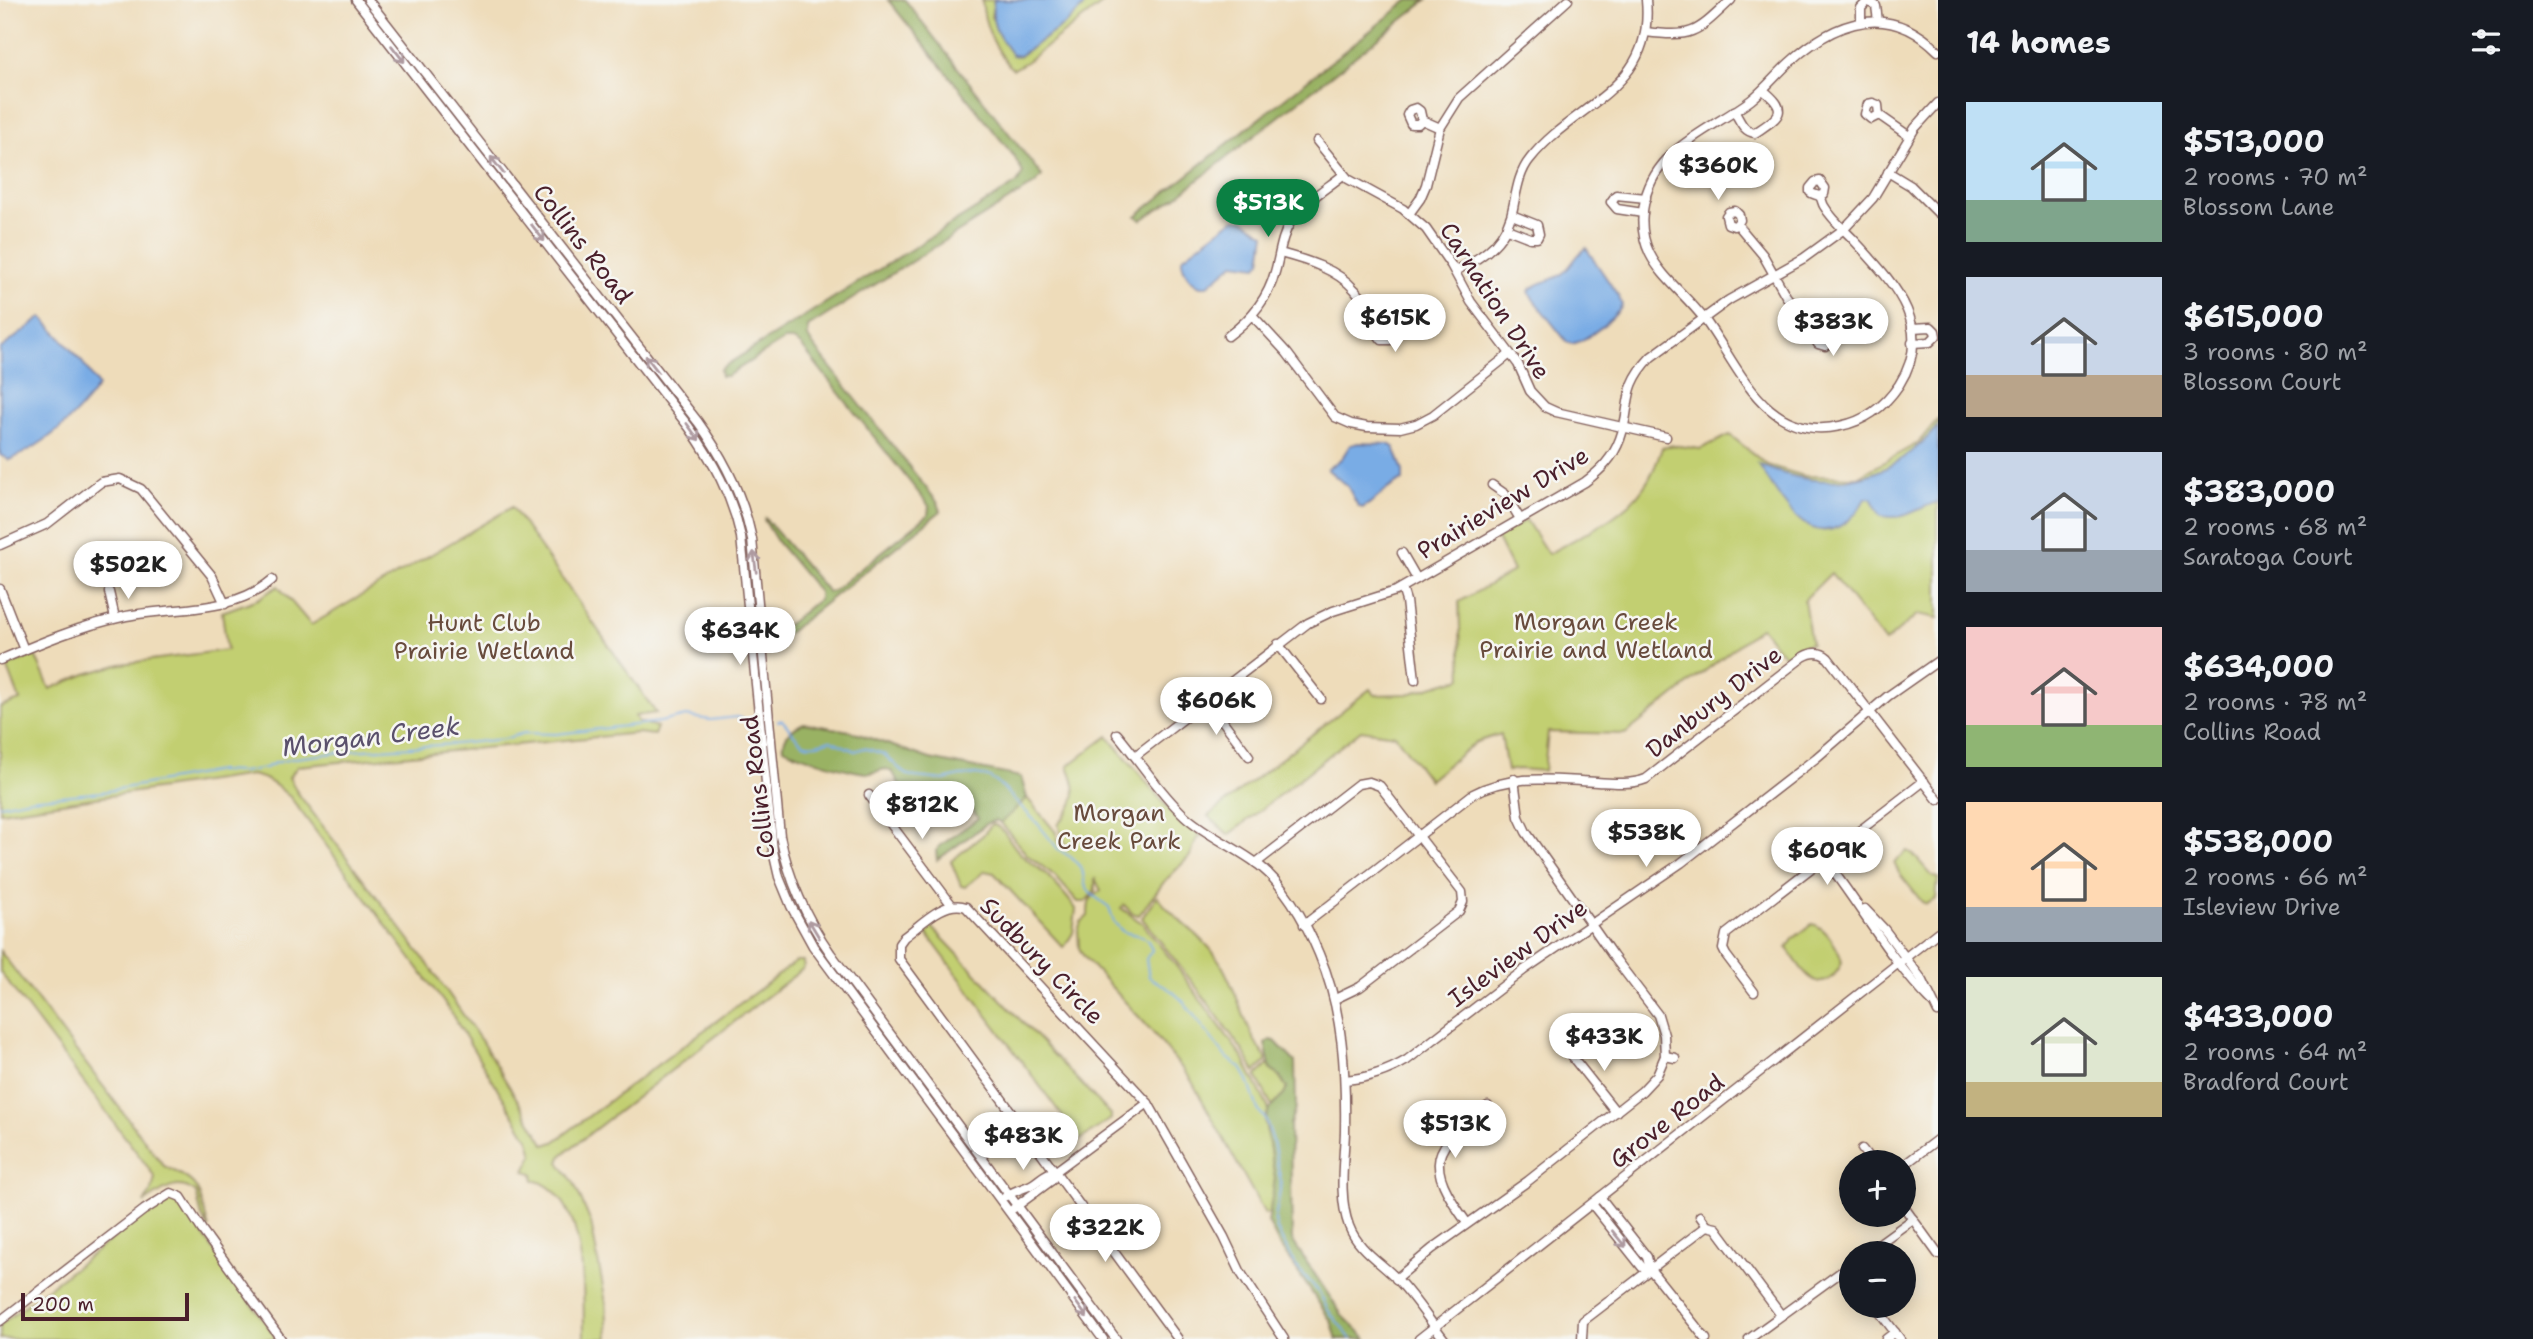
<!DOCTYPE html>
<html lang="en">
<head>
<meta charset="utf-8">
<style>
	body { margin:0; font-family:"Shantell Sans",sans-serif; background:#242831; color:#f1f3f6; height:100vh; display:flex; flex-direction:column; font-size:26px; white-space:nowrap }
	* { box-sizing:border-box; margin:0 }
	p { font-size:23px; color:#9ea1a6 }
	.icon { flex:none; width:38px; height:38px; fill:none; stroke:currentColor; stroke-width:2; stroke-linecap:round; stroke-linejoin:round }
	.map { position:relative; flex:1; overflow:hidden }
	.side { display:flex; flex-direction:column; background:#171b24; width:595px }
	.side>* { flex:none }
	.fabs { position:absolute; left:1839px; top:1150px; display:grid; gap:14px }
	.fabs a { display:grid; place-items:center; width:77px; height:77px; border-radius:50%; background:#171b24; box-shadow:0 4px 18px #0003; font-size:35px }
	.scale { position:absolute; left:21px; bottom:18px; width:168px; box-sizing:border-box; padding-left:7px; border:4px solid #4a1f2b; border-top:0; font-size:19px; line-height:24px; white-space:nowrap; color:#4a1f2b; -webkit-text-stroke:5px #f6f6f2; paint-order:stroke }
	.price { position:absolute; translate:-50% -60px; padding:0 16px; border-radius:24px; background:#fff; color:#222; font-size:23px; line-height:46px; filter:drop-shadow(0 2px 4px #0008) }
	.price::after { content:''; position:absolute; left:50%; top:42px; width:21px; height:16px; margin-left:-10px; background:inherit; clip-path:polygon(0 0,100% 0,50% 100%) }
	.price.active { background:#0b8043; color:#fff }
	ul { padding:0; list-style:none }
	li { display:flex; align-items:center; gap:21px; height:175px; padding:0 28px }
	li span { display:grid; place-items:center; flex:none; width:196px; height:140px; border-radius:0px; color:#555 }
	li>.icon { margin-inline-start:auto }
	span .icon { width:84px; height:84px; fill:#fffc; stroke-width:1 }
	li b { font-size:30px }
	h2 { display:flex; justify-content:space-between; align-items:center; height:84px; padding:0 28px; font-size:30px }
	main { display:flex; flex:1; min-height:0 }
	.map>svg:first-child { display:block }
	.green { fill:#c2cf71; stroke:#86774e; stroke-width:2 }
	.forest { fill:#99b263; stroke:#726847; stroke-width:2 }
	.water { fill:#79ace5; stroke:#626688; stroke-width:2 }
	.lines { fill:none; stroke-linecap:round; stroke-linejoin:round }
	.stream { stroke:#79ace5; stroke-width:2 }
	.minor-casing { stroke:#83615d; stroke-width:11 }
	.minor { stroke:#fff; stroke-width:8 }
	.oneway { stroke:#ae9aa0 }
	.labels { text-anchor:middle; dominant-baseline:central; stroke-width:5; stroke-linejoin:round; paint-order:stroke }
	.street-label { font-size:24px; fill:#4a1f2b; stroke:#f6f6f2 }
	.park-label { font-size:24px; fill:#684b3c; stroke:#f6f6f2 }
	.water-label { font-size:26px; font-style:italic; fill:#5a506c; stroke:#f6f6f2 }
</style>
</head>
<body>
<main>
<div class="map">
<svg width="1938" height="1339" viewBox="0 0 1938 1339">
	<rect width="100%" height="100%" fill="#f6f6f2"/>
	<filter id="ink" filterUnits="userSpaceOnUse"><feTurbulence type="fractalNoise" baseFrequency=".0143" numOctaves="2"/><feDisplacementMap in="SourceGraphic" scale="14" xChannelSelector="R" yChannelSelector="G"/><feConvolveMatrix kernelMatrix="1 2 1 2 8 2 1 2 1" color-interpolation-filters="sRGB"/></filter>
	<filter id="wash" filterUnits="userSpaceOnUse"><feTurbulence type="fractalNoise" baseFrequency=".00686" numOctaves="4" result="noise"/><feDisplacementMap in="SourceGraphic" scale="28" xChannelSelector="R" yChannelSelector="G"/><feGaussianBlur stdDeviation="1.57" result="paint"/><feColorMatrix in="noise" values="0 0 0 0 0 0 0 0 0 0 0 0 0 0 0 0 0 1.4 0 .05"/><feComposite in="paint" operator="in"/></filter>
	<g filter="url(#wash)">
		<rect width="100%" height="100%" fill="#eedcba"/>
		<!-- green -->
		<g class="green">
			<path d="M 982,0 L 994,0 L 991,17 L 1019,56 L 1068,22 L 1089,0 L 1107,0 L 1026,62 L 1014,69 L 1010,67 C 994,46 984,27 982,0 Z"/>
			<path d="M 1938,419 L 1938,618 L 1918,614 L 1885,642 L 1831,573 L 1804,600 L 1811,643 L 1799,647 L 1786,659 L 1761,627 L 1625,734 L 1548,732 L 1544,771 L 1518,769 L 1507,771 L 1501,734 L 1476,742 L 1429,780 L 1395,735 L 1361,730 L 1229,835 L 1208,816 L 1370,689 L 1374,695 L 1408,694 L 1462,678 L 1459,602 L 1513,571 L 1496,537 L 1526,520 L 1548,554 C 1580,535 1622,519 1643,488 C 1652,476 1657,462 1662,448 L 1673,445 L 1700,449 L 1730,435 L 1767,465 L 1804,476 L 1857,477 L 1918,443 Z"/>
			<path d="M 512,507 L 656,713 L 635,716 L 638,722 L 657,727 L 654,735 L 638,733 L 298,766 L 289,777 L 297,792 L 430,967 L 482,1042 L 545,1145 L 554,1142 L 797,961 L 803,961 L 804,968 L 562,1155 L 559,1162 L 574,1183 L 591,1223 L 606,1303 L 608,1339 L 584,1339 C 583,1294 589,1195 534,1180 L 533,1173 L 525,1171 L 533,1155 L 529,1140 L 448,1008 L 290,797 C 277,786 268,778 251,775 L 0,812 L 0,707 L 20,700 L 7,666 L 35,655 L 50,689 L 86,674 L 121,664 L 227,650 L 222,612 L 258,599 L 278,586 L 311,625 Z"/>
			<path d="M 1108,736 L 1168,808 L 1202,837 L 1197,838 L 1190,856 L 1164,882 L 1139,915 L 1132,913 L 1124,905 L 1121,908 L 1142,923 L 1177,967 L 1243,1058 L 1269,1109 L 1265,1121 L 1275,1178 L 1271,1213 L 1265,1214 L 1190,1078 L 1150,1029 L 1084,957 L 1079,948 L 1078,930 L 1081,922 L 1088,916 C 1088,904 1088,897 1101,891 L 1095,878 L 1095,891 L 1085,902 L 1078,902 L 1055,876 L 1027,855 L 1001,823 L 1027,798 L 1055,831 L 1060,844 L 1067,848 L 1058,825 C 1076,804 1080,793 1068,766 Z"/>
			<path d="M 992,824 C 1004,827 1010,842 1018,851 C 1027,861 1039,867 1048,876 C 1058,887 1067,896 1076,909 L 1073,933 L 1065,946 L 1063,947 L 994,873 L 985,871 L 965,887 L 961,886 L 951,861 L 983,835 Z"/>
			<polygon points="1907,851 1912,853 1933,877 1938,878 1936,899 1926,904 1922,902 1899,873 1894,863"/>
			<path d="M 1157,896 C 1174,920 1201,933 1218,959 C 1237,987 1246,1034 1266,1058 L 1266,1062 L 1255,1072 L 1243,1051 L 1197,988 L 1142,918 Z"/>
			<path d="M 1812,924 C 1826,926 1840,951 1842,963 C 1821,1003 1803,971 1787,948 L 1794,938 Z"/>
			<polygon points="930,925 1111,1115 1111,1119 1080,1140 924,930"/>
			<path d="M 0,951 L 164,1166 C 205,1185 196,1188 209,1228 L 202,1217 L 196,1193 C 177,1177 161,1192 144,1203 L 151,1192 L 155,1178 L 150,1170 L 0,972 Z"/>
			<polygon points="1270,1063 1271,1070 1279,1076 1287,1088 1284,1095 1272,1106 1256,1076"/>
			<polygon points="170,1198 183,1207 277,1339 0,1339 0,1325 143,1215"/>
		</g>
		<!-- forest -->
		<g class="forest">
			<polygon points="888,0 905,0 1042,176 1036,183 808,327 808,337 813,345 938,503 941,511 778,641 775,635 819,599 819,592 778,543 764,520 765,518 828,592 833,591 928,515 929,506 800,344 793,340 784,340 727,376 721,376 720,369 1017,183 1023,173 1014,156"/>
			<polygon points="1409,0 1427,0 1174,199 1141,220 1136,216"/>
			<path d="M 804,723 L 850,731 L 930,759 L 1021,777 L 1027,798 L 1001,823 L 996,820 L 988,823 L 937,860 L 936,851 L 940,846 L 978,818 L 967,804 L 960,805 L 954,814 C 931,819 910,807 900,786 C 896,778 895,773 887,769 C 882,769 876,772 871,773 C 857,774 797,756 784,748 C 782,736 793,728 804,723 Z"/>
			<polygon points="1270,1040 1275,1041 1295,1062 1296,1107 1290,1124 1292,1240 1342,1315 1367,1339 1337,1339 1331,1321 1279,1244 1268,1222 1275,1178 1265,1121 1269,1109 1284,1095 1287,1088 1280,1076 1271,1070 1265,1044"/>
		</g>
		<!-- water -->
		<g class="water">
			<path d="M 994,0 L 1090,0 L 1068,22 L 1019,56 L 1012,55 C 998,36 989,24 994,0 Z"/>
			<path d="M 1234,219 L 1244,220 L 1265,234 L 1261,261 L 1257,266 L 1234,263 L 1207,286 L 1200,286 C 1190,281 1181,269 1182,258 Z"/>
			<path d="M 1586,248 L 1619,297 L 1622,306 C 1615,318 1586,341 1572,344 L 1567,342 L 1533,299 L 1529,291 C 1535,283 1549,281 1559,276 C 1572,268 1575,255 1586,248 Z"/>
			<path d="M 42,317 L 83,363 L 98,386 C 75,419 46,444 9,460 L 0,455 L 0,349 Z"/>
			<path d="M 1938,426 L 1938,502 C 1915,508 1908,521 1881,516 L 1871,498 L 1865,499 C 1861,505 1857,513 1852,517 C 1809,558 1779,495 1758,464 C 1828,495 1888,484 1938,426 Z"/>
			<path d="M 1358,443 L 1388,444 L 1394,447 L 1403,471 L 1403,480 C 1386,486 1377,501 1362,508 L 1358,506 L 1348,487 L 1327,469 L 1342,458 L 1350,445 Z"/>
		</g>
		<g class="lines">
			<!-- stream -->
			<g class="stream">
				<path d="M 778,721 L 782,720 C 800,739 798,752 830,740 L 855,751 L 864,748 L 884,754 L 905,774 L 915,777 L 944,780 L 960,776 L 976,775 L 988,777 L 998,783 L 1038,824 L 1058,849 L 1072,858 L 1082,869 L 1085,885 L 1090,893 L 1109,907 L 1114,922 L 1123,932 L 1142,936 L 1148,941 L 1152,950 L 1146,959 L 1149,977 L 1172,991 L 1183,1001 L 1225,1056 L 1241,1068 L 1248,1080 L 1258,1110 L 1265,1118 L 1273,1141 L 1281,1183 L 1275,1220 L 1277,1230 L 1295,1265 L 1319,1292 L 1328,1310 L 1351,1339"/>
				<polyline points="0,805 30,799 102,792 218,771 242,772 265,768 275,763 295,758 351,751 455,744 504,739 524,733 556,734 660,722 686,716 710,720 737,717 747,720"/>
			</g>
		</g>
	</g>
	<g filter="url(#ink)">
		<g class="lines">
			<defs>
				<g id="minor">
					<path d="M 356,0 L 689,427 C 713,461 732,495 741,537 L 773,851 L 779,877 L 791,906 L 813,946 L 1103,1339"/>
					<path d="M 368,0 L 698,422 C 724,458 743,495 752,539 L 780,836 C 789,880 805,917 831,954 L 1116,1339"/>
					<polyline points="1861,22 1861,8 1868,1 1876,6 1878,21"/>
					<path d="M 1646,32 C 1694,38 1697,32 1731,0"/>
					<path d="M 1734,111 C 1740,120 1743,132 1755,133 C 1778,117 1791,112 1763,90"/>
					<polyline points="1879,115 1871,119 1865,114 1868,104 1873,103 1878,105 1879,115 1909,136"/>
					<polyline points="1422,120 1420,111 1416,108 1410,110 1407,115 1411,124 1418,124 1422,120 1440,128"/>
					<polyline points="1317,141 1348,179 1403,209 1426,229 1451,265 1471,302 1518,364 1530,391 1545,407 1556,412 1666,437"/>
					<polyline points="1888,172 1911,186 1938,213"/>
					<path d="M 1819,196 L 1824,194 L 1825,188 L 1820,181 L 1815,182 L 1810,188 L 1810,192 C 1813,195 1816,194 1819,196 C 1822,198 1822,203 1824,206 C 1831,218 1842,228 1852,238 C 1890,280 1938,324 1899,385 C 1885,406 1865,421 1840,426 C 1765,442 1740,368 1705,320 C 1675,280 1631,261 1645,199 C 1658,146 1713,129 1751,100 C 1765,89 1776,75 1789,63 C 1835,21 1888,1 1938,51"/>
					<polyline points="1643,213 1617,209 1611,202 1616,195 1646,198"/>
					<polyline points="1409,214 1420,199 1426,185 1440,128 1459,98 1568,0"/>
					<polyline points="1737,224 1740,220 1739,215 1735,211 1729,212 1726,216 1728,224 1734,226 1737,224 1763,255 1786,296 1798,312 1812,325 1830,334 1831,340 1825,346 1818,344 1815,339 1819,330"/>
					<polyline points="1507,229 1530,238 1537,238 1539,234 1537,225 1512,215"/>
					<path d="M 1280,253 C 1306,260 1337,269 1355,290 C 1365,301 1373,315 1382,327 L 1389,328 L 1393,332 L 1390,340 L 1382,340 L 1379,336 L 1382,327"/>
					<path d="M 1455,271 C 1486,256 1508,240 1514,203 C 1517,188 1520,171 1530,159 C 1575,102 1655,90 1646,0"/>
					<polyline points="1252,315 1287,353 1335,417 1351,424 1367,427 1400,428 1416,424 1433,415 1510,354"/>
					<polyline points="1912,328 1931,327 1935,331 1936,336 1930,342 1912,343"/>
					<path d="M 1228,336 C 1250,320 1268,299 1275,272 C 1280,255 1281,237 1291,221 C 1303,202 1326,189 1343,175"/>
					<polyline points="1492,485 1505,494 1520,519"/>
					<polyline points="0,545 47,524 101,482 120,479 141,489 212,576 225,604"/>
					<polyline points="1402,553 1417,579"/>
					<polyline points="1402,588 1406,601 1415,680"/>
					<polyline points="0,589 24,650"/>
					<polyline points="109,592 115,618"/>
					<polyline points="1278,644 1321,699"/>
					<path d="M 0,660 C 40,643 80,626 122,617 C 172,606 231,615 272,580"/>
					<polyline points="1207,700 1249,756"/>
					<path d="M 1117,734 C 1140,761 1159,792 1185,816 C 1205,834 1229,844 1252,860 C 1282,880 1305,920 1319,954 C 1343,1010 1346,1071 1345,1131 C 1344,1161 1338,1197 1349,1226 C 1358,1250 1381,1262 1398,1280 C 1415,1298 1429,1320 1444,1339"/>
					<path d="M 1135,756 L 1308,623 L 1333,611 L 1396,591 L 1585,482 C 1601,470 1613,458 1620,439 C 1633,404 1620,390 1651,357 L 1729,300 L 1804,258 L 1844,229 L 1873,198 L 1915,128 L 1938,103"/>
					<polyline points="869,795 951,904"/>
					<path d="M 1824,859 C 1861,906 1889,959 1932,1002"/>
					<polyline points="1256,863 1358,784 1369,782 1380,786 1462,892 1463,902 1459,911 1360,987 1335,999"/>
					<polyline points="1865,909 1884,929 1923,981 1938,1012"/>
					<path d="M 1304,925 L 1473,794 C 1512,773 1554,780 1597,782 C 1614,783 1630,785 1646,779 L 1803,657 C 1812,652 1820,651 1828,658 L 1938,800"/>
					<polyline points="1754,992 1726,955 1723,949 1726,934 1924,781"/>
					<polyline points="1570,1054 1616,1112"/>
					<polyline points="1665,1056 1675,1058"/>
					<path d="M 1345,1080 C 1369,1078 1387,1072 1407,1060 L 1524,970 L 1681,863 L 1816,758 L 1888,696 L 1938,661"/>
					<polyline points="1862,1149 1872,1162"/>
					<polyline points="1904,1165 1938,1139"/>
					<path d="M 1006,1196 C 1014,1191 1021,1189 1029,1186 C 1039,1182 1043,1173 1056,1171 L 1148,1103"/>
					<polyline points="1600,1197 1647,1257 1650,1269 1706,1339"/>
					<polyline points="1592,1204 1642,1267 1650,1269"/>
					<polyline points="1904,1207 1938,1254"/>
					<polyline points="1014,1208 1052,1180 1056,1171"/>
					<polyline points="1700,1216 1707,1226"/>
					<path d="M 1467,1223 C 1423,1162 1431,1149 1488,1106"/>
					<polyline points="1866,1253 1913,1219"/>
					<polyline points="1396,1279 1432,1249 1528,1181 1642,1091 1657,1075 1665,1056 1664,1035 1658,1015 1613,956 1526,832 1519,817 1514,779"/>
					<polyline points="1875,1306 1900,1339"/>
					<polyline points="0,1321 144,1210 171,1193 181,1197 202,1230 281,1339"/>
					<path d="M 1178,1339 L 899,959 L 899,944 L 904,937 C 921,925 944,899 966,907 L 1148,1103 L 1224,1237 L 1241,1273 L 1284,1339"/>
					<polyline points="1419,1339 1938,932"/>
					<polyline points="1582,1339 1583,1321 1707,1226 1716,1228 1781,1315"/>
					<polyline points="1749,1339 1852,1264"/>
					<polyline points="1886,1339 1895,1332"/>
				</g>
			</defs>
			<!-- minor casing -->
			<use href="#minor" class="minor-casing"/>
			<!-- minor -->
			<use href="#minor" class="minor"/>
		</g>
		<!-- one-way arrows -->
		<defs><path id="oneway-shaft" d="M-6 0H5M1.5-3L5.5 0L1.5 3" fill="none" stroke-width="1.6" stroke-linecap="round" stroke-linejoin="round" transform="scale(1.75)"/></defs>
		<g class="oneway">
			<use href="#oneway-shaft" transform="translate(398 54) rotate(52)"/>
			<use href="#oneway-shaft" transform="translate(497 165) rotate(-128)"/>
			<use href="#oneway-shaft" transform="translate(538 233) rotate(52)"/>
			<use href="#oneway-shaft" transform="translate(652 364) rotate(-128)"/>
			<use href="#oneway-shaft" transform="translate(693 432) rotate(54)"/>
			<use href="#oneway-shaft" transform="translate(755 562) rotate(-97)"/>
			<use href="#oneway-shaft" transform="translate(814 929) rotate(-121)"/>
			<use href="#oneway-shaft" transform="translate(1619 1239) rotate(51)"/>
			<use href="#oneway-shaft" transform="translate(1081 1309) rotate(54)"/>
		</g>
	</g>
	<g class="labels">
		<!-- street labels -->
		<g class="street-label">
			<text transform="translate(583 244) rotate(52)">Collins Road</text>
			<text transform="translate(1495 301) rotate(57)">Carnation Drive</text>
			<text transform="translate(1503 503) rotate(-31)">Prairieview Drive</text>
			<text transform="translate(1714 702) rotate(-38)">Danbury Drive</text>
			<text transform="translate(758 787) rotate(-97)">Collins Road</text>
			<text transform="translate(1518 953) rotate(-36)">Isleview Drive</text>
			<text transform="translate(1042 961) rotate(46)">Sudbury Circle</text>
			<text transform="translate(1667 1121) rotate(-38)">Grove Road</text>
		</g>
		<!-- park labels -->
		<g class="park-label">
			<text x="1596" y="622">Morgan Creek<tspan x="1596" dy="28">Prairie and Wetland</tspan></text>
			<text x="484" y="623">Hunt Club<tspan x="484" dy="28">Prairie Wetland</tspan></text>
			<text x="1119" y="813">Morgan<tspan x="1119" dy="28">Creek Park</tspan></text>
		</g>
		<!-- water labels -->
		<g class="water-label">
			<text transform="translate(371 736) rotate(-7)">Morgan Creek</text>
		</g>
	</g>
</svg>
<div class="fabs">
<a>+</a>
<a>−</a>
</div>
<div class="scale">200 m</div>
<b class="price" style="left:1718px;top:202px">$360K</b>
<b class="price active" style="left:1268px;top:239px">$513K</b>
<b class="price" style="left:1395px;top:354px">$615K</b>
<b class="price" style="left:1833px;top:358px">$383K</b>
<b class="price" style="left:128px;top:601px">$502K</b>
<b class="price" style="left:740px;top:667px">$634K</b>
<b class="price" style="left:1216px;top:737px">$606K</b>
<b class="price" style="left:922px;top:841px">$812K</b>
<b class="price" style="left:1646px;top:869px">$538K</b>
<b class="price" style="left:1827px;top:887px">$609K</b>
<b class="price" style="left:1604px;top:1073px">$433K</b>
<b class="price" style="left:1455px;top:1160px">$513K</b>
<b class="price" style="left:1023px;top:1172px">$483K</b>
<b class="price" style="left:1105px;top:1264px">$322K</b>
</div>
<section class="side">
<h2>14 homes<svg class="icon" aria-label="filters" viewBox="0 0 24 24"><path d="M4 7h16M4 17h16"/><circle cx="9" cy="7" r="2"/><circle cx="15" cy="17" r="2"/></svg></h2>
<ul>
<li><span style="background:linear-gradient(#bfe0f5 70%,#7fa58c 0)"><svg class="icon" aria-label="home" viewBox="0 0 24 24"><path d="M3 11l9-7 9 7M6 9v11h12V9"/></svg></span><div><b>$513,000</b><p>2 rooms · 70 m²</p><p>Blossom Lane</p></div></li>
<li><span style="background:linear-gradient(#c9d6e8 70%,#b9a48a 0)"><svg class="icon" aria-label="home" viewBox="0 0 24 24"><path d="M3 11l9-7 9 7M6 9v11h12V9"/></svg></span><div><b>$615,000</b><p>3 rooms · 80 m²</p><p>Blossom Court</p></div></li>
<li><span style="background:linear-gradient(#c9d6e8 70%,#9aa5b1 0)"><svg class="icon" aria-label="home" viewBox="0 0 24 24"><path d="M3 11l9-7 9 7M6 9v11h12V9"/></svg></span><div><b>$383,000</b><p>2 rooms · 68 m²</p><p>Saratoga Court</p></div></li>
<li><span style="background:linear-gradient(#f6c9c9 70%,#8fb573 0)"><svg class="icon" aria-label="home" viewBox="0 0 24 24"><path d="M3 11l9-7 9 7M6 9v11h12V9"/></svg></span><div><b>$634,000</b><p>2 rooms · 78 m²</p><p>Collins Road</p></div></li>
<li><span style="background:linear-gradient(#ffd9b3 75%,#9aa5b1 0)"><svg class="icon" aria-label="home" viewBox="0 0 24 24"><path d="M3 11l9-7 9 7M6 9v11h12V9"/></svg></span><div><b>$538,000</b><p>2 rooms · 66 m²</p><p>Isleview Drive</p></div></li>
<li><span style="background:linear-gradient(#dfe7d0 75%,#c2b280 0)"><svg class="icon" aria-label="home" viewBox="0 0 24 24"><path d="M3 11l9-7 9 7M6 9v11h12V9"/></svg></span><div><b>$433,000</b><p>2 rooms · 64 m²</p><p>Bradford Court</p></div></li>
</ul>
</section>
</main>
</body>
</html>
